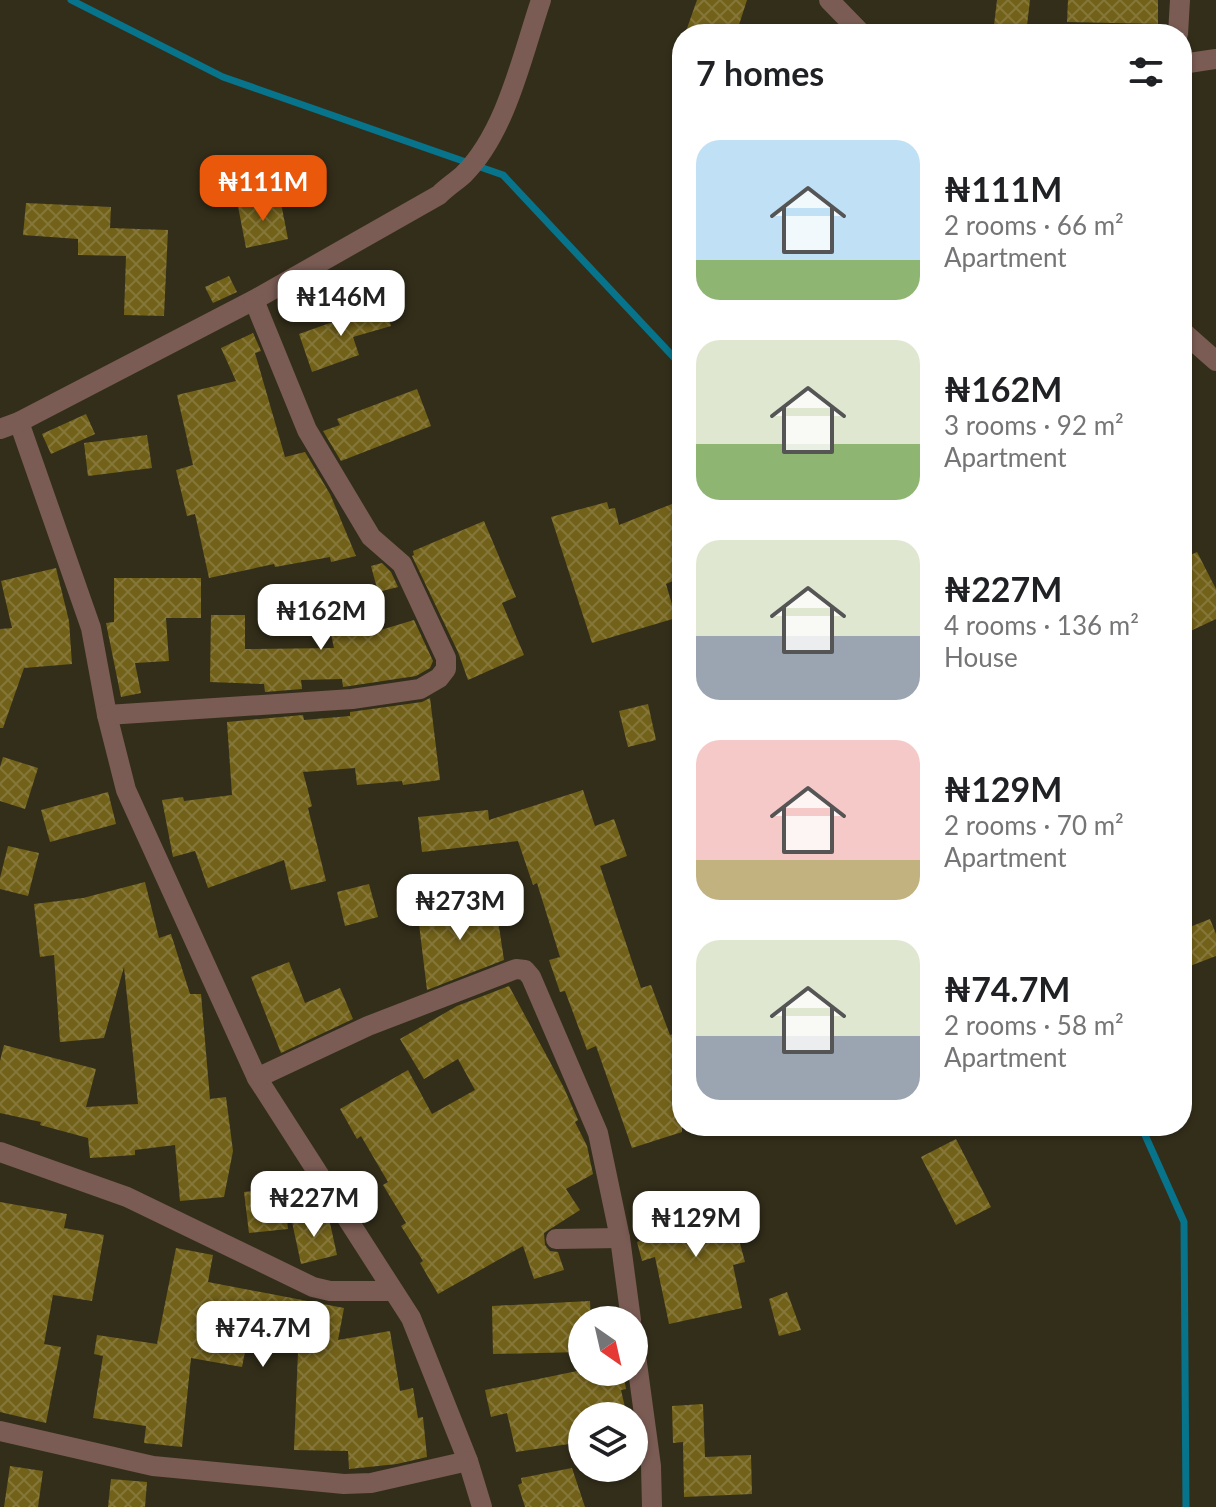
<!DOCTYPE html>
<html lang="en">
<head>
<meta charset="utf-8">
<style>
	body { margin:0; font-family:Lato,sans-serif; background:#f6f6f6; color:#202124; height:100vh; display:flex; flex-direction:column; font-size:30px; white-space:nowrap }
	* { box-sizing:border-box; margin:0 }
	p { font-size:26px; color:#757577 }
	.icon { flex:none; width:44px; height:44px; fill:none; stroke:currentColor; stroke-width:2; stroke-linecap:round; stroke-linejoin:round }
	.map { position:relative; flex:1; overflow:hidden }
	.panel { position:absolute; left:672px; top:24px; width:520px; height:1112px; display:flex; flex-direction:column; background:#fff; border-radius:32px; box-shadow:0 2px 6px #0004 }
	.panel>* { flex:none }
	.needle { width:52px; rotate:146deg }
	.tools { position:absolute; left:568px; top:1306px; display:grid; gap:16px }
	.tools a { display:grid; place-items:center; width:80px; height:80px; border-radius:50%; background:#fff; box-shadow:0 2px 6px #0004; font-size:40px }
	.price { position:absolute; translate:-50% -68px; padding:0 18px; border-radius:16px; background:#fff; color:#222; font-size:26px; line-height:52px; filter:drop-shadow(0 2px 4px #0008) }
	.price::after { content:''; position:absolute; left:50%; top:48px; width:24px; height:18px; margin-left:-12px; background:inherit; clip-path:polygon(0 0,100% 0,50% 100%) }
	.price.current { background:#ea580c; color:#fff }
	ul { padding:0; list-style:none }
	li { display:flex; align-items:center; gap:24px; height:200px; padding:0 24px }
	li span { display:grid; place-items:center; flex:none; width:224px; height:160px; border-radius:24px; color:#555 }
	li>.icon { margin-inline-start:auto }
	span .icon { width:96px; height:96px; fill:#fffc; stroke-width:1 }
	li b { font-size:34px }
	h2 { display:flex; justify-content:space-between; align-items:center; height:96px; padding:0 24px; font-size:34px }
	.map>svg:first-child { display:block }
	.lines { fill:none; stroke-linecap:round; stroke-linejoin:round }
	.stream { stroke:#07748b; stroke-width:7 }
	.building { fill:url(#building-cross-hatch) }
	.minor { stroke:#7a5c54; stroke-width:20 }
</style>
</head>
<body>
<div class="map">
<svg width="1216" height="1507" viewBox="0 0 1216 1507">
	<defs>
		<pattern id="building-cross-hatch" width="8" height="8" patternUnits="userSpaceOnUse" patternTransform="scale(2)"><rect width="8" height="8" fill="#726119"/><path d="M0 0l8 8M0 8l8-8" fill="none" stroke="#857739"/></pattern>
	</defs>
	<rect width="100%" height="100%" fill="#332e1a"/>
	<g class="lines">
		<!-- stream -->
		<g class="stream">
			<polyline points="71,0 223,77 503,175 682,366"/>
			<polyline points="1141,1126 1184,1222 1186,1507"/>
		</g>
	</g>
	<!-- building -->
	<g class="building">
		<polygon points="697,0 747,0 736,34 685,34"/>
		<polygon points="997,0 1030,0 1026,34 993,34"/>
		<polygon points="1068,0 1158,0 1158,24 1067,22"/>
		<polygon points="280,198 288,239 246,248 238,206"/>
		<polygon points="26,203 111,207 110,228 168,230 164,316 124,315 126,256 78,255 78,239 23,235"/>
		<polygon points="229,276 237,292 213,303 205,287"/>
		<polygon points="386,307 391,326 353,337 359,355 312,372 299,334 369,309 370,312"/>
		<polygon points="253,333 261,351 255,353 285,457 305,452 330,494 356,556 331,562 330,557 275,567 274,564 209,578 195,514 187,516 176,470 193,465 177,395 236,381 221,348"/>
		<polygon points="417,389 431,426 341,461 323,431 340,425 337,419"/>
		<polygon points="86,414 95,434 51,454 42,434"/>
		<polygon points="147,435 152,468 88,476 84,443"/>
		<polygon points="682,500 682,577 666,584 676,618 592,643 551,517 607,502 609,509 615,508 619,525"/>
		<polygon points="484,521 516,597 502,603 524,655 468,680 458,652 412,556 414,555 413,551"/>
		<polygon points="1197,552 1216,589 1216,619 1182,635 1182,559"/>
		<polygon points="382,563 391,572 398,587 378,592 371,566"/>
		<polygon points="56,568 69,621 72,664 24,668 3,728 0,728 0,629 12,628 1,581"/>
		<polygon points="114,578 201,578 201,618 166,618 169,661 135,663 141,693 121,697 106,623 114,622"/>
		<polygon points="365,594 374,632 414,620 433,661 430,668 416,676 343,687 342,679 301,680 302,689 265,692 264,684 210,682 211,615 245,615 245,649 334,648 324,605"/>
		<polygon points="430,698 440,780 403,785 402,781 357,785 355,768 303,772 312,806 308,808 326,881 291,890 284,860 208,888 195,851 173,857 162,800 183,797 184,801 232,795 227,722 303,715 304,720 350,716 350,712 422,702"/>
		<polygon points="648,704 656,740 628,747 619,711"/>
		<polygon points="3,757 38,768 25,809 0,801 0,767"/>
		<polygon points="583,790 595,826 614,819 627,856 600,866 641,988 651,985 670,1035 682,1031 682,1132 632,1148 596,1046 587,1050 565,991 560,992 549,960 560,957 537,883 533,885 518,841 422,852 418,817 488,810 489,820"/>
		<polygon points="108,792 116,824 50,842 41,810"/>
		<polygon points="8,846 39,853 28,896 0,889 0,878"/>
		<polygon points="145,882 159,938 171,934 190,994 201,994 210,1099 226,1097 233,1151 224,1197 180,1201 175,1145 135,1150 135,1155 90,1158 88,1138 40,1125 41,1122 0,1113 0,1061 4,1045 96,1069 86,1107 138,1104 124,967 104,1038 60,1042 54,955 40,957 34,904 83,898"/>
		<polygon points="369,884 378,917 345,926 337,892"/>
		<polygon points="495,900 504,960 427,990 418,916 460,910 459,905"/>
		<polygon points="1210,919 1216,934 1216,956 1182,969 1182,930"/>
		<polygon points="289,962 305,1003 340,988 353,1019 281,1053 251,977"/>
		<polygon points="509,986 564,1088 578,1120 575,1122 587,1146 593,1174 566,1189 580,1210 544,1233 545,1245 550,1251 558,1252 564,1270 534,1279 523,1246 438,1294 420,1263 423,1261 401,1226 406,1223 383,1185 388,1182 361,1136 357,1139 340,1109 408,1070 432,1114 475,1090 458,1059 424,1079 400,1039 457,1006"/>
		<polygon points="956,1139 991,1207 956,1225 921,1157"/>
		<polygon points="284,1188 288,1229 249,1233 244,1192"/>
		<polygon points="727,1195 745,1262 733,1265 742,1308 669,1324 655,1257 642,1261 637,1242 659,1232 653,1214"/>
		<polygon points="0,1202 67,1214 64,1228 104,1235 92,1301 53,1295 44,1344 61,1347 46,1423 0,1412"/>
		<polygon points="328,1214 337,1255 301,1264 292,1222"/>
		<polygon points="176,1248 213,1255 208,1282 344,1308 338,1340 390,1331 400,1391 413,1388 418,1418 423,1417 427,1457 397,1464 349,1469 348,1451 294,1450 298,1351 247,1342 242,1367 191,1358 182,1447 144,1443 146,1426 93,1418 103,1356 94,1354 97,1335 157,1344"/>
		<polygon points="787,1292 801,1330 779,1336 769,1299"/>
		<polygon points="590,1301 591,1320 582,1320 582,1352 493,1354 492,1306"/>
		<polygon points="582,1370 582,1372 623,1372 626,1389 621,1390 627,1416 582,1416 582,1442 516,1452 507,1413 491,1417 485,1390"/>
		<polygon points="703,1404 705,1457 751,1455 752,1494 684,1497 683,1442 673,1443 672,1406"/>
		<polygon points="10,1466 43,1471 38,1507 4,1507"/>
		<polygon points="572,1468 585,1507 525,1507 518,1485 522,1483 521,1478"/>
		<polygon points="111,1479 147,1482 145,1507 108,1507"/>
	</g>
	<g class="lines">
		<!-- minor -->
		<g class="minor">
			<polyline points="829,0 862,34"/>
			<polyline points="1178,34 1180,0"/>
			<polyline points="1182,64 1216,59"/>
			<polyline points="1182,331 1216,361"/>
			<polyline points="19,422 91,628 107,715 126,790 257,1078 411,1318 468,1461 482,1507"/>
			<path d="M 0,429 L 19,422 L 254,300 L 439,195 C 446,188 455,182 463,175 C 506,133 522,56 541,0"/>
			<polyline points="107,715 352,699 420,689 439,678 446,669 446,658 402,564 371,537 307,430 254,300"/>
			<polyline points="257,1078 368,1026 516,969 525,970 531,977 598,1133 620,1238 631,1320"/>
			<polyline points="0,1152 127,1197 313,1287 330,1291 392,1291"/>
			<polyline points="556,1239 620,1238"/>
			<polyline points="634,1341 651,1466 652,1507"/>
			<polyline points="0,1431 153,1466 344,1484 371,1483 468,1461"/>
		</g>
	</g>
</svg>
<div class="tools">
<a><svg class="needle" viewBox="-14 -14 28 28"><path d="M0-13l5 13h-10z" fill="#e53935"/><path d="M0 13l5-13h-10z" fill="#757577"/></svg></a>
<a><svg class="icon" aria-label="layers" viewBox="0 0 24 24"><path d="M12 4l9 5-9 5-9-5zM3 14l9 5 9-5"/></svg></a>
</div>
<b class="price current" style="left:263px;top:223px">₦111M</b>
<b class="price" style="left:341px;top:338px">₦146M</b>
<b class="price" style="left:321px;top:652px">₦162M</b>
<b class="price" style="left:460px;top:942px">₦273M</b>
<b class="price" style="left:314px;top:1239px">₦227M</b>
<b class="price" style="left:696px;top:1259px">₦129M</b>
<b class="price" style="left:263px;top:1369px">₦74.7M</b>
<section class="panel">
<h2>7 homes<svg class="icon" aria-label="filters" viewBox="0 0 24 24"><path d="M4 7h16M4 17h16"/><circle cx="9" cy="7" r="2"/><circle cx="15" cy="17" r="2"/></svg></h2>
<ul>
<li><span style="background:linear-gradient(#bfe0f5 75%,#8fb573 0)"><svg class="icon" aria-label="home" viewBox="0 0 24 24"><path d="M3 11l9-7 9 7M6 9v11h12V9"/></svg></span><div><b>₦111M</b><p>2 rooms · 66 m²</p><p>Apartment</p></div></li>
<li><span style="background:linear-gradient(#dfe7d0 65%,#8fb573 0)"><svg class="icon" aria-label="home" viewBox="0 0 24 24"><path d="M3 11l9-7 9 7M6 9v11h12V9"/></svg></span><div><b>₦162M</b><p>3 rooms · 92 m²</p><p>Apartment</p></div></li>
<li><span style="background:linear-gradient(#dfe7d0 60%,#9aa5b1 0)"><svg class="icon" aria-label="home" viewBox="0 0 24 24"><path d="M3 11l9-7 9 7M6 9v11h12V9"/></svg></span><div><b>₦227M</b><p>4 rooms · 136 m²</p><p>House</p></div></li>
<li><span style="background:linear-gradient(#f6c9c9 75%,#c2b280 0)"><svg class="icon" aria-label="home" viewBox="0 0 24 24"><path d="M3 11l9-7 9 7M6 9v11h12V9"/></svg></span><div><b>₦129M</b><p>2 rooms · 70 m²</p><p>Apartment</p></div></li>
<li><span style="background:linear-gradient(#dfe7d0 60%,#9aa5b1 0)"><svg class="icon" aria-label="home" viewBox="0 0 24 24"><path d="M3 11l9-7 9 7M6 9v11h12V9"/></svg></span><div><b>₦74.7M</b><p>2 rooms · 58 m²</p><p>Apartment</p></div></li>
</ul>
</section>
</div>
</body>
</html>
